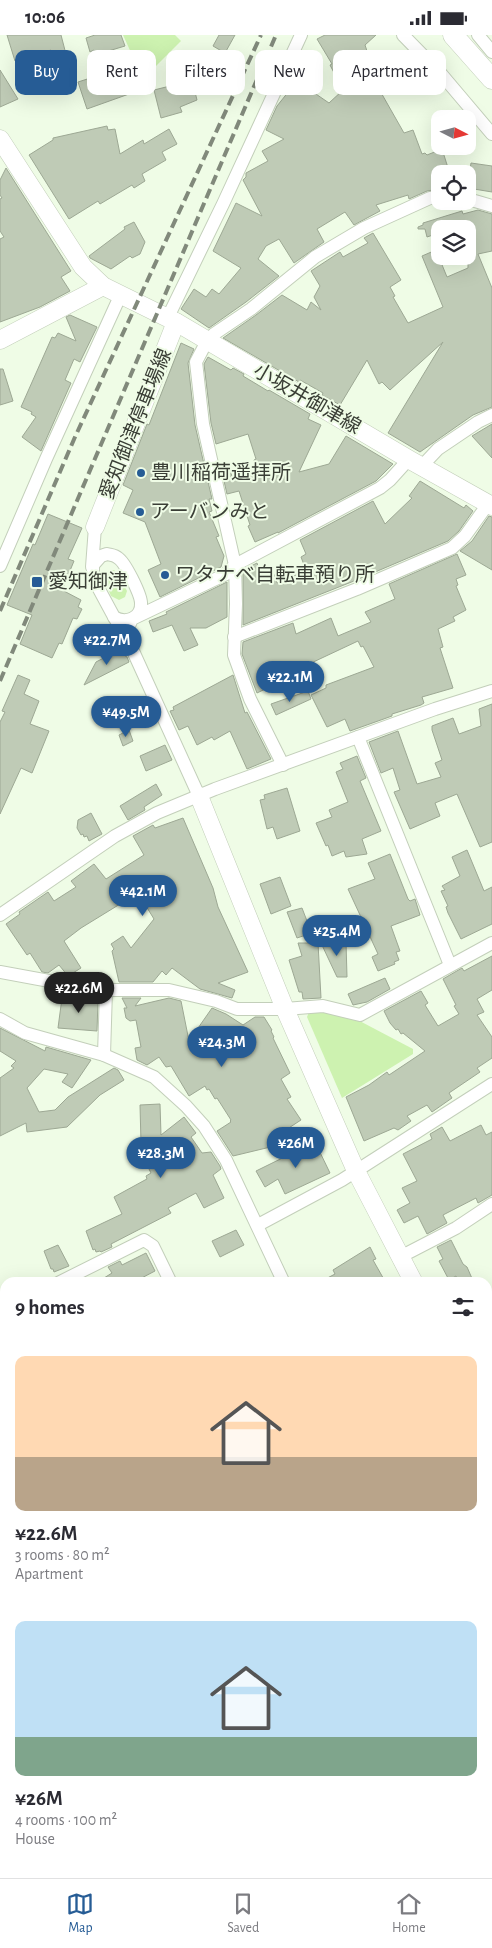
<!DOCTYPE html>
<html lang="en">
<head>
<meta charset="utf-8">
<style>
	body { margin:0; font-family:"Alegreya Sans","Noto Sans JP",sans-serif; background:#f7f7f7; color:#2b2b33; height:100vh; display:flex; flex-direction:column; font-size:19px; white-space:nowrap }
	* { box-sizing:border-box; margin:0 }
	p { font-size:16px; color:#7c7c81 }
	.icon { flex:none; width:28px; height:28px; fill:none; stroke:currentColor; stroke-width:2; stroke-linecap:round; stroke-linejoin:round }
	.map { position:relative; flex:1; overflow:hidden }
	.panel { position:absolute; left:0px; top:1242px; width:492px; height:601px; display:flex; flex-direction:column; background:#fff; border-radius:15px 15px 0 0; box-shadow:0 5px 20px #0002 }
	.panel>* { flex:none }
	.guide { position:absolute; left:15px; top:15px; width:462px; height:45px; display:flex; gap:10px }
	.needle { width:32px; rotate:96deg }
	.fabs { position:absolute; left:431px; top:75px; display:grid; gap:10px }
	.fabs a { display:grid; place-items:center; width:45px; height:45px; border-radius:10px; background:#fff; box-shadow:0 5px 20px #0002; font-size:25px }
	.price { position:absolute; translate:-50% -42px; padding:0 11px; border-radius:18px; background:#265c95; color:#fff; font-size:16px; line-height:32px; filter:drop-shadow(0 1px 2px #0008) }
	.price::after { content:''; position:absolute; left:50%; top:30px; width:15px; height:11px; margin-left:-8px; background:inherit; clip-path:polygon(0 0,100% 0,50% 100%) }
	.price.current { background:#222; color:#fff }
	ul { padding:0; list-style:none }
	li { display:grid; align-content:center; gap:10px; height:265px; padding:0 15px }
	li span { display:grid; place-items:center; height:155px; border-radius:10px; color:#555 }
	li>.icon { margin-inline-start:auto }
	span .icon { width:90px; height:90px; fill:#fffc; stroke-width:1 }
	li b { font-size:21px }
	h2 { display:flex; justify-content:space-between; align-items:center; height:60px; padding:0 15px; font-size:21px }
	.chip { padding:0 18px; border-radius:10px; background:#fff; box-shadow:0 5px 20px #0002; font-size:18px; line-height:45px }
	.chip.current { background:#265c95; color:#fff }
	.status { display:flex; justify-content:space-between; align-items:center; height:35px; padding:0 25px; background:#fff; direction:ltr }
	.status svg { height:14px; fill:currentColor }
	.dock { display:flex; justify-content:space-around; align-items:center; height:70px; border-top:1px solid #e1e1e2; background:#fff; font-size:14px; color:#7c7c81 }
	.dock a { display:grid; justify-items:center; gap:2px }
	.dock .current { color:#265c95 }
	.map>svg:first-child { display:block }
	.green { fill:#cdf2b0 }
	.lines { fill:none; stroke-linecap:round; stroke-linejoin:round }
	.river { stroke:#b5e28f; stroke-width:28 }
	.building { fill:#bfcbb6; stroke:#9da894 }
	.street-casing { stroke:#c3cfba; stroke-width:14 }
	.secondary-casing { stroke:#c3cfba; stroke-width:19 }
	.primary-casing { stroke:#c3cfba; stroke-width:21 }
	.street { stroke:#fff; stroke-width:12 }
	.secondary { stroke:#fff; stroke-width:18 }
	.primary { stroke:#fff; stroke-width:20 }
	.rail { stroke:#81897b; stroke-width:4; stroke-dasharray:10 5; stroke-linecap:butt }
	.poi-dot { fill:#265c95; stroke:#effce6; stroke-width:2 }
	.labels { text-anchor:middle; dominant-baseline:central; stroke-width:4; stroke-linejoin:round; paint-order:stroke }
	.street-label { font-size:20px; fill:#3a3e36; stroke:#effce6 }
	.poi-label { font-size:20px; fill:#3a3e36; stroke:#effce6; text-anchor:start }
</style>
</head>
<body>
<div class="status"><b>10:06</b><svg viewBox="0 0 49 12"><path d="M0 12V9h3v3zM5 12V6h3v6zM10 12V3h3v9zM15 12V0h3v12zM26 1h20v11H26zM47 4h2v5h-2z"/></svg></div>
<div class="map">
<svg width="492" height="1843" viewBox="0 0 492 1843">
	<rect width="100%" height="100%" fill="#effce6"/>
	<!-- green -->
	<g class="green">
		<polygon points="123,0 175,0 181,6 143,44"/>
		<polygon points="114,535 119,540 127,556 125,562 119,565 111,561 104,544 108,536"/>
		<polygon points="326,976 354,983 413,1014 413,1019 342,1063 307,982 309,977"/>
		<polygon points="5,1608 5,1716 0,1715 0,1614"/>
	</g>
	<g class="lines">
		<!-- river -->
		<g class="river">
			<polyline points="488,1757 492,1752"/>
			<polyline points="0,1783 5,1785"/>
			<polyline points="196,1839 233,1843"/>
			<polyline points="298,1843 323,1839"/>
		</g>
	</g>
	<!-- building -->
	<g class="building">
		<polygon points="7,0 61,0 68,27 55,31 51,15 15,26"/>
		<polygon points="95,0 121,0 125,11 95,20 94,15 90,17 86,3"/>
		<polygon points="219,0 235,0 225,18 213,11"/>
		<polygon points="325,0 376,0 365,10 377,46 375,47 404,98 413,95 422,119 425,118 427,120 442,114 450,139 440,139 440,154 427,156 409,164 408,160 376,170 380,176 354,190 345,177 317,194 324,207 294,228 279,204 266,211 258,224 279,241 246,267 209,293 181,274 194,254 206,262 212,254 219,259 241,233 213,216 236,168 262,181 243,145 246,142 246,138 268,126 262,116 284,104 266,95 277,71 297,46 329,68 343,55 330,30 332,29 317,4"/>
		<polygon points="131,30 134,37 137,36 143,54 87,74 78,47"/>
		<polygon points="0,35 18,64 0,72"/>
		<polygon points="174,50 176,58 194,53 197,65 180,72 182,77 161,83 154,55"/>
		<polygon points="107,91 108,95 115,94 120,119 143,105 144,109 169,94 177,109 162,117 166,125 142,139 145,146 134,153 132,150 100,169 98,166 69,184 29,120 53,105 53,103"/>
		<polygon points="471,128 492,131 492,157 468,153 468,135 470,135"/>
		<polygon points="6,133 71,236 61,242 70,256 40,272 0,287 0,204 4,202 0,196 0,164 2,163 0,160 0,145"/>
		<polygon points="478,175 492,179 492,216 478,219 492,253 492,372 473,380 420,417 388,398 443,307 390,355 382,347 379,349 367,325 340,370 322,360 323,358 300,345 299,347 223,303 256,280 282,260 307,275 311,267 321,275 314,262 320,251 311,236 340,217 343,222 368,208 364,203 373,198 401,245 390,252 395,261 393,262 408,288 443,272 422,221 436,215 447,242 468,233 468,194 437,194 439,198 427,202 425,194 418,194 418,192 423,190 423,188 462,176 463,179"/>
		<polygon points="134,187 145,207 140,219 132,223 130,221 111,234 90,223 89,221 125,194 124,192"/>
		<polygon points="70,280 97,292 80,327 74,324 65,345 71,348 41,416 22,402 36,382 31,379 32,377 21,372 52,302 55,303 58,298 76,306 66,282"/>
		<polygon points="181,308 194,314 188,328 195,390 212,464 209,464 212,476 209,477 219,501 216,502 224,521 221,532 160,562 148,535 161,529 145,487 123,478 133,455 123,450 147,389 149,390"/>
		<polygon points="208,322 231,335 233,333 244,339 243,341 268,356 269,355 310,379 308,384 321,390 299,437 329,429 346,401 393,429 376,446 278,498 278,497 255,507 248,491 250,490 239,456 227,459 221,433 229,431 233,445 258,438 254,425 256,424 248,399 216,409 211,388 204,329"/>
		<polygon points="0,334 3,334 13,366 0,370"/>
		<polygon points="492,389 492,423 472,401"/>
		<polygon points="420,446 464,473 466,470 473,476 459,496 448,506 354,546 243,590 243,535 257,528 260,537 265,535 266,539 273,537 277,548 306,535 301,522 306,519 300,505 373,466 385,489 412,463 409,461"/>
		<polygon points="48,479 82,493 68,524 74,526 62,555 81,565 78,572 82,574 77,584 73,583 62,609 59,608 52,623 20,609 32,580 7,570 33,509 35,510"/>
		<polygon points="489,481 492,482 492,535 460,516 472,506"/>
		<polygon points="457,519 466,540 456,544 458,550 456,551 466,575 453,582 455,586 438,594 443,612 440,613 453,653 422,662 424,668 421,670 392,679 392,681 350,696 345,684 327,692 311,660 326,653 326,650 374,632 363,611 361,612 358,606 309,629 311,632 257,658 242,619 243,607 293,588 296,599 331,583 338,601 371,587 365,577 395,564 389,549"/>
		<polygon points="227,547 227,582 206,593 190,593 198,610 184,616 172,590 153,597 149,586 167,579 166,577"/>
		<polygon points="117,616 127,622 129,627 84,650 96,627"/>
		<polygon points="18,640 30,645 24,659 39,666 30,689 49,696 32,738 21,733 0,779 0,687 5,677 2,676"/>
		<polygon points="233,640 245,678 247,677 271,724 247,734 230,696 214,705 212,702 197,710 188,691 179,695 170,676 174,675 173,672"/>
		<polygon points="308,656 311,664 276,680 271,669"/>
		<polygon points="492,669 492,807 480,812 457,759 435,768 440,781 410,794 394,757 400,755 393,733 381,738 369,707 398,696 417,749 441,742 435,728 442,725 432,695 432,691 453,683 459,699 481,691 479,674"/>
		<polygon points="129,695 133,706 123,711 119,700"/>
		<polygon points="165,710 172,725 146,736 140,721"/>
		<polygon points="357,721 366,743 360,746 381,796 362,804 367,819 346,822 344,816 332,821 328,810 326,811 316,788 332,782 329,775 348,767 336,737 343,734 340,728"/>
		<polygon points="156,749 162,760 144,772 145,775 128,785 120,771"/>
		<polygon points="287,753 300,796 277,804 273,792 267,794 260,765 265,764 264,760"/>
		<polygon points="91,778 102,799 89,806 87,801 84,802 83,799 81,800 77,793 78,785"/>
		<polygon points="183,783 213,853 218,872 248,937 218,948 235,955 232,963 200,954 172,933 166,940 162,936 153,947 119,947 112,916 114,914 111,909 123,901 131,913 154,884 138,858 81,893 64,906 81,933 68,941 59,930 48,938 42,937 30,918 27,920 6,889 20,879 19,877 48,857 54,866 76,852 71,846 94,829 106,844 144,820 133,801 153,790 155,793"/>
		<polygon points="467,815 484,856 492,852 492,889 461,904 448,878 446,872 448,871 441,856 445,855 442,851 460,841 452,822"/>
		<polygon points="390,819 408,864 410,866 415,864 420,880 391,891 400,916 396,917 399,925 394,927 395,929 378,936 372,922 378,919 348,854 375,844 368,828"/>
		<polygon points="280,842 291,871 271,879 260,849"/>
		<polygon points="302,873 307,886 311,885 315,897 297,903 287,877"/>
		<polygon points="346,907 347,942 337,942 321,908"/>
		<polygon points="298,908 318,908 321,963 303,964 302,957 299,957 289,925 302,921"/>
		<polygon points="492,921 492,955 477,964 484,977 477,980 492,1002 492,1023 477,1033 480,1037 449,1058 452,1063 432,1077 427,1070 407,1081 411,1086 398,1095 394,1093 364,1106 346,1062 369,1050 387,1037 389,1040 425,1016 403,998 401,999 398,994 396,995 390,988 384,976 421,956 428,968 425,970 438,991 459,979 454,971 456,970 443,944 462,933 464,936"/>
		<polygon points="385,943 390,954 367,967 353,970 348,959"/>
		<polygon points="62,963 98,965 97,996 58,993"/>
		<polygon points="122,963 141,963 135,971 169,963 181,966 189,1006 212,973 226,979 243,990 255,982 264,982 272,995 271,996 274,1002 273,1003 290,1038 281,1044 291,1062 287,1064 301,1085 278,1100 283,1109 233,1121 217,1096 231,1087 230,1086 231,1085 217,1063 215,1064 209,1054 207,1055 205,1051 189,1061 171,1031 166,1032 159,1022 147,1030 137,1025 135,1013 141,1012 136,985 130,986 126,983 124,973 127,973"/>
		<polygon points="0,993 45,1016 46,1012 91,1025 72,1053 62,1047 68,1039 44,1034 27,1053 39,1077 55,1075 68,1062 114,1033 118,1035 124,1045 100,1060 67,1092 27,1097 26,1088 0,1101 0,1043 14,1033 11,1031 16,1026 0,1016"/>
		<polygon points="160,1069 161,1100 184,1082 196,1098 191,1102 202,1118 211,1117 220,1131 221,1134 213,1140 224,1163 204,1173 196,1158 168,1173 171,1178 111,1209 112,1212 101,1217 100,1216 96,1217 95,1214 93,1215 86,1196 122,1179 114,1162 145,1145 147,1144 146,1141 151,1138 137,1110 141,1108 140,1070"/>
		<polygon points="481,1090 486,1100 492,1097 492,1160 478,1168 476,1163 443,1180 447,1188 427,1199 418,1181 404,1188 397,1175 410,1168 402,1153 417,1146 403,1119 432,1104 430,1099 442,1092 450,1106"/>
		<polygon points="315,1107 330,1138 285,1159 278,1144 265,1152 256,1136"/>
		<polygon points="236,1195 244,1210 220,1222 212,1206"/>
		<polygon points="451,1205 463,1229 467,1232 474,1248 459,1248 456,1241 449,1245 439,1226 443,1224 437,1212"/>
		<polygon points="58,1210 69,1231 54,1237 53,1234 51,1234 44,1216"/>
		<polygon points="370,1212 376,1224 373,1225 386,1248 318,1248 335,1239 333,1235"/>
		<polygon points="146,1218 155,1236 132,1248 96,1248 112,1238 108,1232 120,1226 122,1230"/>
	</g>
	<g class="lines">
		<defs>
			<g id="street">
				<polyline points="403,0 442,40 492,99"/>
				<polyline points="478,0 492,17"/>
				<polyline points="468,164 492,171"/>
				<polyline points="168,282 223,169 301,0"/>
				<polyline points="422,431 438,414 478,387 492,380"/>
				<path d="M 107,519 C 111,520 115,520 118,523 C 125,527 141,560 141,568 C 142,584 125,589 114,582 L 93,543 L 93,530 L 101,521 Z"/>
				<polyline points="0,531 46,424 121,259"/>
				<polyline points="92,532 95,492"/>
				<polyline points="114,582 128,605 199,761"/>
				<polyline points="234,602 357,554 452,513 465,501 488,469"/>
				<polyline points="128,605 128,593 132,584 226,539 235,530 380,453 390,445 409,424"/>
				<polyline points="358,702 450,930"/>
				<polyline points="283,730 250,664 234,620 236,569 235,530 203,389 196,327 207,306 214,299 251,274 315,222 364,193 430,163 440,162"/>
				<polyline points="0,880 115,801 157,778 215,754 435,674 492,656"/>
				<polyline points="0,937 98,955 169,955 216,966 237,974 285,974 323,971 360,980 492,908"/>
				<polyline points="0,984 25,998 104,1020 154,1042 186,1071 204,1091 226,1125 284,1248"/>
				<polyline points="104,1020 106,955"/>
				<polyline points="258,1190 342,1145 492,1049"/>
				<polyline points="400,1222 456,1193 492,1169"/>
				<polyline points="58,1248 144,1205 153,1211 171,1248"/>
				<polyline points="0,1339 5,1336"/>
				<polyline points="488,1392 492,1401"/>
				<polyline points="0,1436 5,1444"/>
				<polyline points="488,1507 492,1505"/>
				<polyline points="0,1571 5,1566"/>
				<polyline points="488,1656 492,1650"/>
				<polyline points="488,1789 492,1785"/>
				<polyline points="0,1831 5,1833"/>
				<polyline points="28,1839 42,1843"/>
				<polyline points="158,1839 159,1843"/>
				<polyline points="411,1843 418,1839"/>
			</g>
			<g id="secondary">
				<polyline points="0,104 83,232 103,251 176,287 410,425 492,471"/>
				<polyline points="0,305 103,251"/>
				<polyline points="95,492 176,287"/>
				<polyline points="199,761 285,974 356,1136 414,1248"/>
				<polyline points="488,1298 492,1296"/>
			</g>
			<polyline id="primary" points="453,0 492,44"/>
		</defs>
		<!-- street casing -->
		<use href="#street" class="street-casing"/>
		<!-- secondary casing -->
		<use href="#secondary" class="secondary-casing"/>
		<!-- primary casing -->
		<use href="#primary" class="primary-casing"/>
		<!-- street -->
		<use href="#street" class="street"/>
		<!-- secondary -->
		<use href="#secondary" class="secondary"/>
		<!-- primary -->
		<use href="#primary" class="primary"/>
		<!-- rail -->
		<g class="rail">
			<polyline points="0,576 75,402 261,0"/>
			<polyline points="0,646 276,0"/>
		</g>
	</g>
	<!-- markers -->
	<g class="poi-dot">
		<circle cx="141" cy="438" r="5"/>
		<circle cx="140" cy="477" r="5"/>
		<circle cx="165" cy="540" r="5"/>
		<rect x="31" y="541" width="12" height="12" rx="2.5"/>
	</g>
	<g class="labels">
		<!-- street labels -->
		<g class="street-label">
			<text transform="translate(307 364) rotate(30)">小坂井御津線</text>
			<text transform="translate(136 389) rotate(-68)">愛知御津停車場線</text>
		</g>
		<!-- poi labels -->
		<g class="poi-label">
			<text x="151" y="438">豊川稲荷遥拝所</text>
			<text x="150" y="477">アーバンみと</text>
			<text x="175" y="540">ワタナベ自転車預り所</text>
			<text x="48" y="547">愛知御津</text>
		</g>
	</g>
</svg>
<div class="fabs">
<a><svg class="needle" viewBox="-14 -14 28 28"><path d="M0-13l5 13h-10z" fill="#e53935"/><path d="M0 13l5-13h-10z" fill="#7c7c81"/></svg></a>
<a><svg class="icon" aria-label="locate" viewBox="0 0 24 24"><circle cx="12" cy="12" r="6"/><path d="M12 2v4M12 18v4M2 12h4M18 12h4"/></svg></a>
<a><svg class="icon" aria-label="layers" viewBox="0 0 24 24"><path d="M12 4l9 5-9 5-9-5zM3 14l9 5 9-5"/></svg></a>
</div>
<b class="price" style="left:107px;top:631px">¥22.7M</b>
<b class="price" style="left:290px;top:668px">¥22.1M</b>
<b class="price" style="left:126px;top:703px">¥49.5M</b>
<b class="price" style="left:143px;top:882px">¥42.1M</b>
<b class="price" style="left:337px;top:922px">¥25.4M</b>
<b class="price current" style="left:79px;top:979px">¥22.6M</b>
<b class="price" style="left:222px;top:1033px">¥24.3M</b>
<b class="price" style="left:296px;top:1134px">¥26M</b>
<b class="price" style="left:161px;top:1144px">¥28.3M</b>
<div class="guide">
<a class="chip current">Buy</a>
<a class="chip">Rent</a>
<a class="chip">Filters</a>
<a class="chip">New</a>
<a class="chip">Apartment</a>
</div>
<section class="panel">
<h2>9 homes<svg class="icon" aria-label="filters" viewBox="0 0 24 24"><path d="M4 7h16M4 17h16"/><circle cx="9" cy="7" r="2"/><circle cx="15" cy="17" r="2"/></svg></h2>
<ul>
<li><span style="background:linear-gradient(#ffd9b3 65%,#b9a48a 0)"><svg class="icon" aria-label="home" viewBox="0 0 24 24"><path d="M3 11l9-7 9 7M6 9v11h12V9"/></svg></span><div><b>¥22.6M</b><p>3 rooms · 80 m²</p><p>Apartment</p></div></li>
<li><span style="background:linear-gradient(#bfe0f5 75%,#7fa58c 0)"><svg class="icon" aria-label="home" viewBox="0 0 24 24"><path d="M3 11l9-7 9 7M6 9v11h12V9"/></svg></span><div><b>¥26M</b><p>4 rooms · 100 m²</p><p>House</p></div></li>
</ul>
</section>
</div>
<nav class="dock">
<a class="current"><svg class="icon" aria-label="map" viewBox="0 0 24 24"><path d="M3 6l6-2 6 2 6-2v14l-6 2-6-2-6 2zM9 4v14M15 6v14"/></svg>Map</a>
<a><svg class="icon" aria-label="saved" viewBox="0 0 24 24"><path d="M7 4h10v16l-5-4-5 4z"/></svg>Saved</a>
<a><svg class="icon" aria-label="home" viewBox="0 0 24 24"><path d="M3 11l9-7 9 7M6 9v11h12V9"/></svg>Home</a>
</nav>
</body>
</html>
